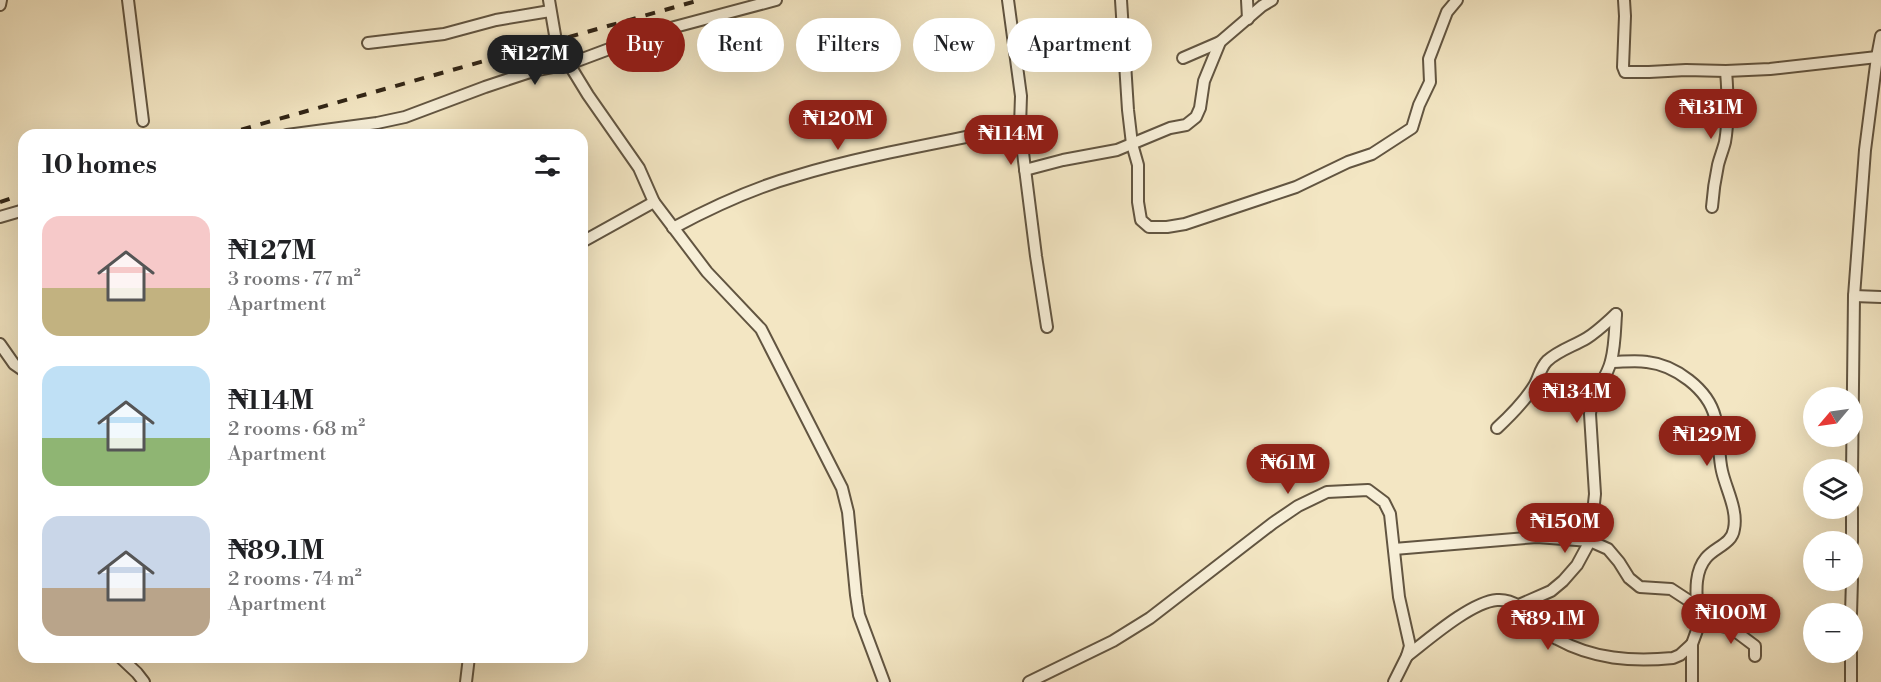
<!DOCTYPE html>
<html lang="en">
<head>
<meta charset="utf-8">
<style>
	body { margin:0; font-family:"Libre Bodoni",serif; background:#f2f2f2; color:#202124; height:100vh; display:flex; flex-direction:column; font-size:22px; white-space:nowrap }
	* { box-sizing:border-box; margin:0 }
	p { font-size:20px; color:#757577 }
	.icon { flex:none; width:33px; height:33px; fill:none; stroke:currentColor; stroke-width:2; stroke-linecap:round; stroke-linejoin:round }
	.map { position:relative; flex:1; overflow:hidden }
	.side { position:absolute; left:18px; top:129px; width:570px; height:534px; display:flex; flex-direction:column; background:#fff; border-radius:18px; box-shadow:0 6px 24px #0002 }
	.side>* { flex:none }
	.banner { position:absolute; left:606px; top:18px; width:570px; height:54px; display:flex; gap:12px }
	.needle { width:39px; rotate:241deg }
	.fabs { position:absolute; left:1803px; top:387px; display:grid; gap:12px }
	.fabs a { display:grid; place-items:center; width:60px; height:60px; border-radius:50%; background:#fff; box-shadow:0 6px 24px #0002; font-size:30px }
	.price { position:absolute; translate:-50% -51px; padding:0 14px; border-radius:21px; background:#8f2418; color:#fff; font-size:20px; line-height:39px; filter:drop-shadow(0 2px 3px #0008) }
	.price::after { content:''; position:absolute; left:50%; top:36px; width:18px; height:14px; margin-left:-9px; background:inherit; clip-path:polygon(0 0,100% 0,50% 100%) }
	.price.current { background:#222; color:#fff }
	ul { padding:0; list-style:none }
	li { display:flex; align-items:center; gap:18px; height:150px; padding:0 24px }
	li span { display:grid; place-items:center; flex:none; width:168px; height:120px; border-radius:18px; color:#555 }
	li>.icon { margin-inline-start:auto }
	span .icon { width:72px; height:72px; fill:#fffc; stroke-width:1 }
	li b { font-size:26px }
	h2 { display:flex; justify-content:space-between; align-items:center; height:72px; padding:0 24px; font-size:26px }
	.pill { padding:0 21px; border-radius:27px; background:#fff; box-shadow:0 6px 24px #0002; font-size:21px; line-height:54px }
	.pill.current { background:#8f2418; color:#fff }
	.map>svg:first-child { display:block }
	.lines { fill:none; stroke-linecap:round; stroke-linejoin:round }
	.minor-casing { stroke:#625541; stroke-width:14 }
	.minor { stroke:#f7efd8; stroke-width:10 }
	.rail { stroke:#312516; stroke-width:4; stroke-dasharray:10 10; stroke-linecap:butt }
</style>
</head>
<body>
<div class="map">
<svg width="1881" height="682" viewBox="0 0 1881 682">
	<rect width="100%" height="100%" fill="#f3e6c3"/>
	<filter id="stains"><feTurbulence type="fractalNoise" baseFrequency=".00333" numOctaves="4"/><feColorMatrix values="0 0 0 0 .2 0 0 0 0 .09 0 0 0 0 .02 0 0 0 .5 -.17"/></filter>
	<radialGradient id="worn" r=".72"><stop offset=".6" stop-color="#630" stop-opacity="0"/><stop offset="1" stop-color="#630" stop-opacity=".3"/></radialGradient>
	<g class="lines">
		<defs>
			<g id="minor">
				<polyline points="128,0 143,121"/>
				<polyline points="549,0 556,41 569,64 588,95 639,168 654,202 707,272 761,329 842,488 848,512 856,595 859,615 884,682"/>
				<polyline points="1008,0 1021,96 1020,126 1024,161 1036,256 1047,327"/>
				<polyline points="1121,0 1128,110 1132,144 1138,165 1138,202 1141,220 1149,227 1167,227 1185,224 1296,187 1348,162 1372,154 1412,128 1419,105 1430,82 1429,59 1447,12 1457,0"/>
				<polyline points="1247,0 1248,19"/>
				<polyline points="1624,0 1625,16 1623,67 1625,72 1649,72 1686,70 1726,71 1770,69 1877,57"/>
				<polyline points="0,5 1,0"/>
				<polyline points="368,43 444,34 496,20 550,11"/>
				<polyline points="1183,58 1220,42"/>
				<polyline points="287,135 377,123 405,117 485,87 533,71 569,64 652,33 776,0"/>
				<polyline points="1025,170 1063,160 1117,150 1170,128 1186,125 1196,117 1200,108 1204,81 1220,42 1262,6 1272,0"/>
				<path d="M 1712,207 C 1713,193 1715,179 1718,165 C 1720,157 1723,150 1725,142 C 1729,119 1728,95 1726,71"/>
				<polyline points="0,217 24,210"/>
				<path d="M 673,228 C 712,207 753,188 796,176 C 869,154 946,142 1020,126"/>
				<polyline points="582,242 654,202"/>
				<polyline points="1854,296 1881,297"/>
				<polyline points="0,344 14,364 24,371"/>
				<path d="M 1611,362 C 1622,362 1636,360 1647,362 C 1675,365 1708,389 1715,417 C 1720,434 1718,454 1722,471 C 1726,489 1738,510 1734,529 C 1732,544 1715,547 1706,558 C 1695,571 1696,590 1697,606"/>
				<path d="M 1497,428 C 1511,415 1524,402 1534,386 C 1539,378 1540,368 1547,361 C 1559,350 1574,346 1587,338 C 1598,331 1607,322 1616,314"/>
				<polyline points="1852,474 1854,296 1865,150 1877,57 1881,36"/>
				<polyline points="1852,542 1852,508"/>
				<polyline points="1394,549 1537,537 1590,541 1608,549 1619,562 1629,578 1640,587 1671,589 1697,606 1700,622 1692,644 1692,682"/>
				<path d="M 1519,605 L 1551,591 L 1563,581 L 1577,565 L 1590,541 L 1595,494 L 1590,414 C 1592,389 1606,382 1611,361 C 1615,346 1615,330 1616,314"/>
				<polyline points="1851,614 1852,580"/>
				<polyline points="1700,622 1731,628 1755,646 1755,656"/>
				<polyline points="1720,625 1740,606"/>
				<path d="M 1407,656 C 1429,639 1471,602 1497,600 C 1524,598 1536,628 1557,639 C 1593,659 1632,662 1673,658 L 1680,655 L 1692,644"/>
				<polyline points="120,657 137,673 144,682"/>
				<polyline points="466,682 469,657"/>
				<polyline points="1029,682 1113,641 1150,618 1273,523 1298,506 1327,492 1368,490 1384,502 1390,514 1399,597 1410,646 1407,656 1394,682"/>
				<polyline points="1851,682 1851,652"/>
			</g>
		</defs>
		<!-- minor casing -->
		<use href="#minor" class="minor-casing"/>
		<!-- minor -->
		<use href="#minor" class="minor"/>
		<!-- rail -->
		<g class="rail">
			<polyline points="222,135 700,0"/>
			<polyline points="0,202 24,194"/>
		</g>
	</g>
	<rect width="100%" height="100%" filter="url(#stains)"/>
	<rect width="100%" height="100%" fill="url(#worn)"/>
</svg>
<div class="fabs">
<a><svg class="needle" viewBox="-14 -14 28 28"><path d="M0-13l5 13h-10z" fill="#e53935"/><path d="M0 13l5-13h-10z" fill="#757577"/></svg></a>
<a><svg class="icon" aria-label="layers" viewBox="0 0 24 24"><path d="M12 4l9 5-9 5-9-5zM3 14l9 5 9-5"/></svg></a>
<a>+</a>
<a>−</a>
</div>
<b class="price current" style="left:535px;top:86px">₦127M</b>
<b class="price" style="left:1711px;top:140px">₦131M</b>
<b class="price" style="left:838px;top:151px">₦120M</b>
<b class="price" style="left:1011px;top:166px">₦114M</b>
<b class="price" style="left:1577px;top:424px">₦134M</b>
<b class="price" style="left:1707px;top:467px">₦129M</b>
<b class="price" style="left:1288px;top:495px">₦61M</b>
<b class="price" style="left:1565px;top:554px">₦150M</b>
<b class="price" style="left:1731px;top:645px">₦100M</b>
<b class="price" style="left:1548px;top:651px">₦89.1M</b>
<div class="banner">
<a class="pill current">Buy</a>
<a class="pill">Rent</a>
<a class="pill">Filters</a>
<a class="pill">New</a>
<a class="pill">Apartment</a>
</div>
<section class="side">
<h2>10 homes<svg class="icon" aria-label="filters" viewBox="0 0 24 24"><path d="M4 7h16M4 17h16"/><circle cx="9" cy="7" r="2"/><circle cx="15" cy="17" r="2"/></svg></h2>
<ul>
<li><span style="background:linear-gradient(#f6c9c9 60%,#c2b280 0)"><svg class="icon" aria-label="home" viewBox="0 0 24 24"><path d="M3 11l9-7 9 7M6 9v11h12V9"/></svg></span><div><b>₦127M</b><p>3 rooms · 77 m²</p><p>Apartment</p></div></li>
<li><span style="background:linear-gradient(#bfe0f5 60%,#8fb573 0)"><svg class="icon" aria-label="home" viewBox="0 0 24 24"><path d="M3 11l9-7 9 7M6 9v11h12V9"/></svg></span><div><b>₦114M</b><p>2 rooms · 68 m²</p><p>Apartment</p></div></li>
<li><span style="background:linear-gradient(#c9d6e8 60%,#b9a48a 0)"><svg class="icon" aria-label="home" viewBox="0 0 24 24"><path d="M3 11l9-7 9 7M6 9v11h12V9"/></svg></span><div><b>₦89.1M</b><p>2 rooms · 74 m²</p><p>Apartment</p></div></li>
</ul>
</section>
</div>
</body>
</html>
